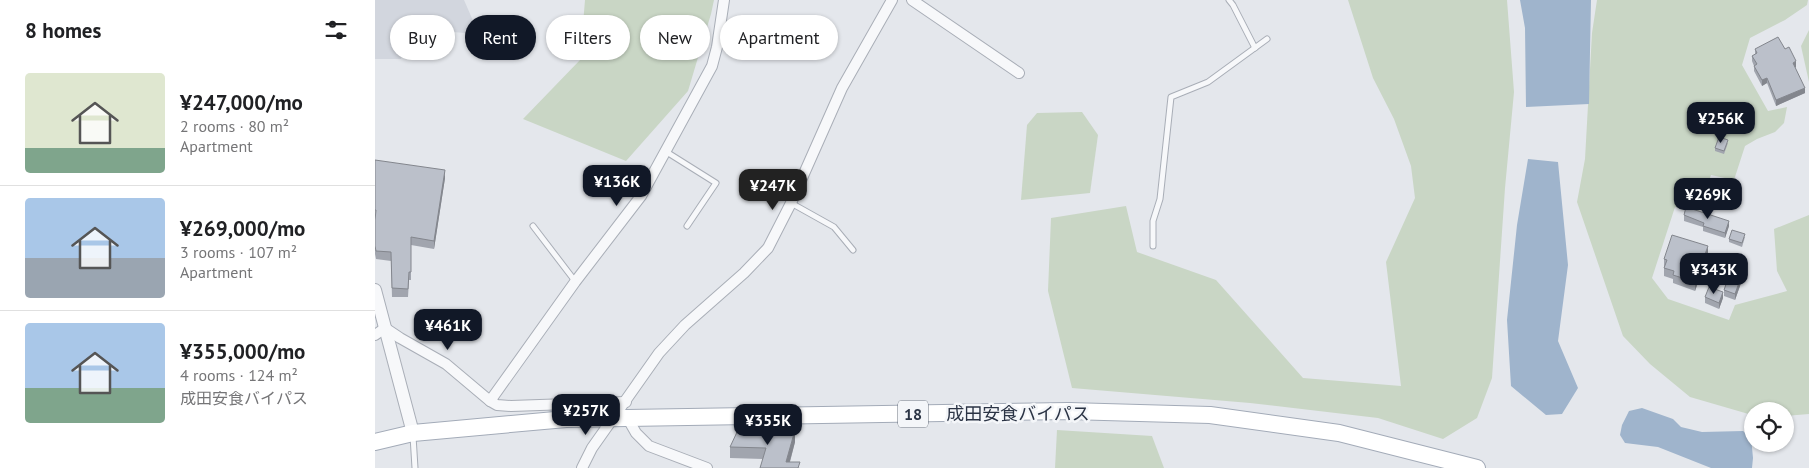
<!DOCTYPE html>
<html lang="en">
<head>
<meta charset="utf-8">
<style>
	body { margin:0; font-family:"PT Sans","Noto Sans JP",sans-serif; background:#f2f2f2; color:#202124; height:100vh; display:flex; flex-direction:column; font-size:19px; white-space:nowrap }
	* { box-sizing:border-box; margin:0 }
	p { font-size:16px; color:#757577 }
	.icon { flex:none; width:28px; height:28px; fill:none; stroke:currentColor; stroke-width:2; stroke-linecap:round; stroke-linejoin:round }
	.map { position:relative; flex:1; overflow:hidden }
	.panel { display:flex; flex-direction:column; background:#fff; width:375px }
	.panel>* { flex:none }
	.hud { position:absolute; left:15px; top:15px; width:475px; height:45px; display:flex; gap:10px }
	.fabs { position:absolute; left:1369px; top:402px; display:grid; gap:10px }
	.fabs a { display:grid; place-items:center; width:50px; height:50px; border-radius:50%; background:#fff; box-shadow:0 1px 4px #0004; font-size:25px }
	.price { position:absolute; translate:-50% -42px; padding:0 11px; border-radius:10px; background:#111827; color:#fff; font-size:16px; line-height:32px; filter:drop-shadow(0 1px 2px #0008) }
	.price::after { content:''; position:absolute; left:50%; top:30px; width:15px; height:11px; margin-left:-8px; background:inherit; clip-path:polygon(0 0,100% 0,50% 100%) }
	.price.active { background:#222; color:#fff }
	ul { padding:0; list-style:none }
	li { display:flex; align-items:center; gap:15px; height:125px; padding:0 25px }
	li+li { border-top:1px solid #e0e0e0 }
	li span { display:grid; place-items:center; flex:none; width:140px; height:100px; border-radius:5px; color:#555 }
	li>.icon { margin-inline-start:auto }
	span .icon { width:60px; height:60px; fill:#fffc; stroke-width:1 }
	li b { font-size:21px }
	h2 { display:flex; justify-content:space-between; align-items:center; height:60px; padding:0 25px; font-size:21px }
	.pill { padding:0 18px; border-radius:22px; background:#fff; box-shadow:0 1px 4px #0004; font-size:18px; line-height:45px }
	.pill.active { background:#111827; color:#fff }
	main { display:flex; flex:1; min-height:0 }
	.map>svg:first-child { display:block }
	.built { fill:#d2d6de }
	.green { fill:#c9d6c5 }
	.water { fill:#9fb4cc }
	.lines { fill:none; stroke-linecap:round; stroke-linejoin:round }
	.service-casing { stroke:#a9aeb7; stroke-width:7 }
	.minor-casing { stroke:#a9aeb7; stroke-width:12 }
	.tertiary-casing { stroke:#a9aeb7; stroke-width:14 }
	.primary-casing { stroke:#a3abb8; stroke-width:18 }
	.service { stroke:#f7f8fa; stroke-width:5 }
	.minor { stroke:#f7f8fa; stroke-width:10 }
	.tertiary { stroke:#f7f8fa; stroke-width:12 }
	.primary { stroke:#fff; stroke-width:16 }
	.wall { fill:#a1a5ae }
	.shaded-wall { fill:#83868d }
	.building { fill:#bbc0ca; stroke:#83868d }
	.labels { text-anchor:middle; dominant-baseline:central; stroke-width:5; stroke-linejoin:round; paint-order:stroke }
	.shield { fill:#f4f6f9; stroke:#676e7b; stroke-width:1 }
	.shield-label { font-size:16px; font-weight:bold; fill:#2b3445 }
	.street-label { font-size:18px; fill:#2b3445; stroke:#f4f6f9 }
</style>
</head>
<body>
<main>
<section class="panel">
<h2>8 homes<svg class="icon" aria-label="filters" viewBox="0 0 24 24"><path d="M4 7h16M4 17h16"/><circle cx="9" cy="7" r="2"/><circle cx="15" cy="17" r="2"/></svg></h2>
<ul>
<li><span style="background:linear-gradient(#dfe7d0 75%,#7fa58c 0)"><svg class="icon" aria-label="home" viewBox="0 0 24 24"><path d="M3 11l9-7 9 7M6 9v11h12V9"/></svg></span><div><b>¥247,000/mo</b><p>2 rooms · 80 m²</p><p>Apartment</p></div></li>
<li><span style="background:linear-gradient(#a9c7e8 60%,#9aa5b1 0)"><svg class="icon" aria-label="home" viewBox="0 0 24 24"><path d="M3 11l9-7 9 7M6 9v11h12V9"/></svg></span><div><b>¥269,000/mo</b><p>3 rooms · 107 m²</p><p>Apartment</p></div></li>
<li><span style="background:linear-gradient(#a9c7e8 65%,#7fa58c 0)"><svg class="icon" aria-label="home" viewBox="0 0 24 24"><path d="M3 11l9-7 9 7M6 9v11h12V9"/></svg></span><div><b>¥355,000/mo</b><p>4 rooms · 124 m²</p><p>成田安食バイパス</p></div></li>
</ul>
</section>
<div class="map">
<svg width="1434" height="468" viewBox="0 0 1434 468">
	<rect width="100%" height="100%" fill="#e4e7ec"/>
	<!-- built -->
	<polygon class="built" points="0,0 89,0 99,23 91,33 77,32 35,18 26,59 0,59"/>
	<!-- green -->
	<g class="green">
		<polygon points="210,0 339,0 336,14 313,91 251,161 148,119 205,60"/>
		<polygon points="973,0 1132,0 1139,92 1130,188 1117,378 1102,418 1068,439 1003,418 875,403 697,388 673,291 676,218 751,206 762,252 841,280 928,378 1026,386 1011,262 1040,198 1036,166 1019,119 998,78"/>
		<polygon points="1222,0 1433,0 1432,5 1410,20 1375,38 1367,65 1393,111 1412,107 1409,123 1400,132 1382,139 1370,146 1359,180 1336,175 1323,214 1300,207 1277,278 1293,299 1354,320 1360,305 1412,291 1402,271 1399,229 1434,215 1434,414 1410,416 1410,411 1378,411 1377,415 1315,397 1275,364 1248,336 1202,202 1210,159 1217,33"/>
		<polygon points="1434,30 1434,82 1426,46"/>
		<polygon points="707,112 723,135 715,193 646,200 652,125 662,113"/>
		<polygon points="682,430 777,436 789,468 680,468"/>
	</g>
	<!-- water -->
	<g class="water">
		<polygon points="1145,0 1216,0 1214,104 1151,107 1150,28"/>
		<polygon points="1153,159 1183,162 1193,265 1183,341 1203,388 1187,414 1171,415 1136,386 1132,320 1142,225"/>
		<polygon points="1267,408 1298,419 1306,427 1327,432 1368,431 1376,437 1378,458 1377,468 1336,468 1283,447 1250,443 1245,435 1247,425 1254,411"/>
	</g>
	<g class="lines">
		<defs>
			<g id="service">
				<polyline points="854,0 858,5 880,48"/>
				<polyline points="290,151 341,183 312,226"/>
				<polyline points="416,203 459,227 478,250"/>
				<polyline points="158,226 200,281"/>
				<polyline points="778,246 778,221 785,199 796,97 833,82 892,39"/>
				<polyline points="38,436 40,468"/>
			</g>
			<g id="minor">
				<polyline points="537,0 644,73"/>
				<polyline points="0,335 10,328 25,338 71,364 115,401 122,405 136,406 251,402"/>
				<polyline points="115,401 200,282 266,196 337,66 342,47 349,0"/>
				<polyline points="253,419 261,433 274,446 332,468"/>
				<polyline points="207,468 217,448 284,353 310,325 369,273 393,248 416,203 467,88 517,0"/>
			</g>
			<polyline id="tertiary" points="0,290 38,433"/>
			<polyline id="primary" points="0,442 38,433 191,419 694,411 835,415 964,433 1102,468"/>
		</defs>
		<!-- service casing -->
		<use href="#service" class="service-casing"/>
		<!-- minor casing -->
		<use href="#minor" class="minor-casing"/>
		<!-- tertiary casing -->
		<use href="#tertiary" class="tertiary-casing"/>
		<!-- primary casing -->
		<use href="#primary" class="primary-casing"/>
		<!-- service -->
		<use href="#service" class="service"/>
		<!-- minor -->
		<use href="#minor" class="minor"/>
		<!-- tertiary -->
		<use href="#tertiary" class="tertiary"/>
		<!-- primary -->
		<use href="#primary" class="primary"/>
	</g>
	<!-- wall -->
	<g class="wall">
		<polygon points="1380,49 1410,49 1421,67 1420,68 1430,93 1401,106 1392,83 1387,86 1379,71 1379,66 1377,61 1377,56 1380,54"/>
		<polygon points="1353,143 1349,154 1340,151 1340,148"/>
		<polygon points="0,160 70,178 59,249 36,245 36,280 34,280 33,297 17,297 16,261 1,259 0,254"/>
		<polygon points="1309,215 1354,226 1350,238 1328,231 1328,227 1309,221"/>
		<polygon points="1370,237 1367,247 1354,242 1354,239"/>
		<polygon points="1333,254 1320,291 1298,283 1298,279 1289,276 1289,259"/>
		<polygon points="1371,269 1360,300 1349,296 1349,290"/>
		<polygon points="1330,297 1348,298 1344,309 1330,303"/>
		<polygon points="420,442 415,462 425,468 388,459 355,458 355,447"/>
	</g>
	<!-- shaded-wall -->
	<g class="shaded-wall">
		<polygon points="1421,61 1421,67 1418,69 1418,63"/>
		<polygon points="1392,78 1392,83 1387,86 1387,80"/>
		<polygon points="1430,88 1430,93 1401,106 1401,100"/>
		<polygon points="70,170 70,178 59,249 59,241"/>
		<polygon points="1354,221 1354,226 1350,238 1350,233"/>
		<polygon points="1333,246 1333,254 1320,291 1320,282"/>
		<polygon points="1371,263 1371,269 1360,300 1360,294"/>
		<polygon points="1348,292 1348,298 1344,309 1344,303"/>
		<polygon points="420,430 420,442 413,468 411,462"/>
	</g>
	<!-- building -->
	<g class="building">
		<polygon points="1403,37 1410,49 1414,47 1421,61 1418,63 1430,88 1401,100 1392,78 1387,80 1379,66 1382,64 1377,56 1382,53 1380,49"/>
		<polygon points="1344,137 1353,140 1349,151 1340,148"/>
		<polygon points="0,160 70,170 59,241 36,237 36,272 34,272 33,289 17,288 16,252 1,251 0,246 0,220 1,210 0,210"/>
		<polygon points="1311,207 1354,221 1350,233 1328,226 1329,223 1309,215"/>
		<polygon points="1357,230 1370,234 1367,243 1354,239"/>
		<polygon points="1297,235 1333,246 1320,282 1298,275 1299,271 1289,268 1292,260 1289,259"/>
		<polygon points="1360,259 1371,263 1360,294 1349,290"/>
		<polygon points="1334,287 1348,292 1344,303 1330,297"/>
		<polygon points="363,430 420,430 411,462 425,462 423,468 385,468 391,448 355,447"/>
	</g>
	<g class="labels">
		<!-- shield labels -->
		<rect class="shield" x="523" y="400.5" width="30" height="27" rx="4"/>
		<g class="shield-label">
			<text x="538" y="414">18</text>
		</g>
		<!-- street labels -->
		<g class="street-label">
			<text x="643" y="413">成田安食バイパス</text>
		</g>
	</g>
</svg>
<div class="fabs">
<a><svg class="icon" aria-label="locate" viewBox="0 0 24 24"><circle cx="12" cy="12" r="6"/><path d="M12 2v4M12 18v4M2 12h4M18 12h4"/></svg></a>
</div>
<b class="price" style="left:1346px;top:144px">¥256K</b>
<b class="price" style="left:242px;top:207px">¥136K</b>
<b class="price active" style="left:398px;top:211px">¥247K</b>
<b class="price" style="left:1333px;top:220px">¥269K</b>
<b class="price" style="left:1339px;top:295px">¥343K</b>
<b class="price" style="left:73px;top:351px">¥461K</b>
<b class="price" style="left:211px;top:436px">¥257K</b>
<b class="price" style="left:393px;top:446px">¥355K</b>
<div class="hud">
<a class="pill">Buy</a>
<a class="pill active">Rent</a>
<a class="pill">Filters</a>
<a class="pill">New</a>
<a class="pill">Apartment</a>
</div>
</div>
</main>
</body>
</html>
